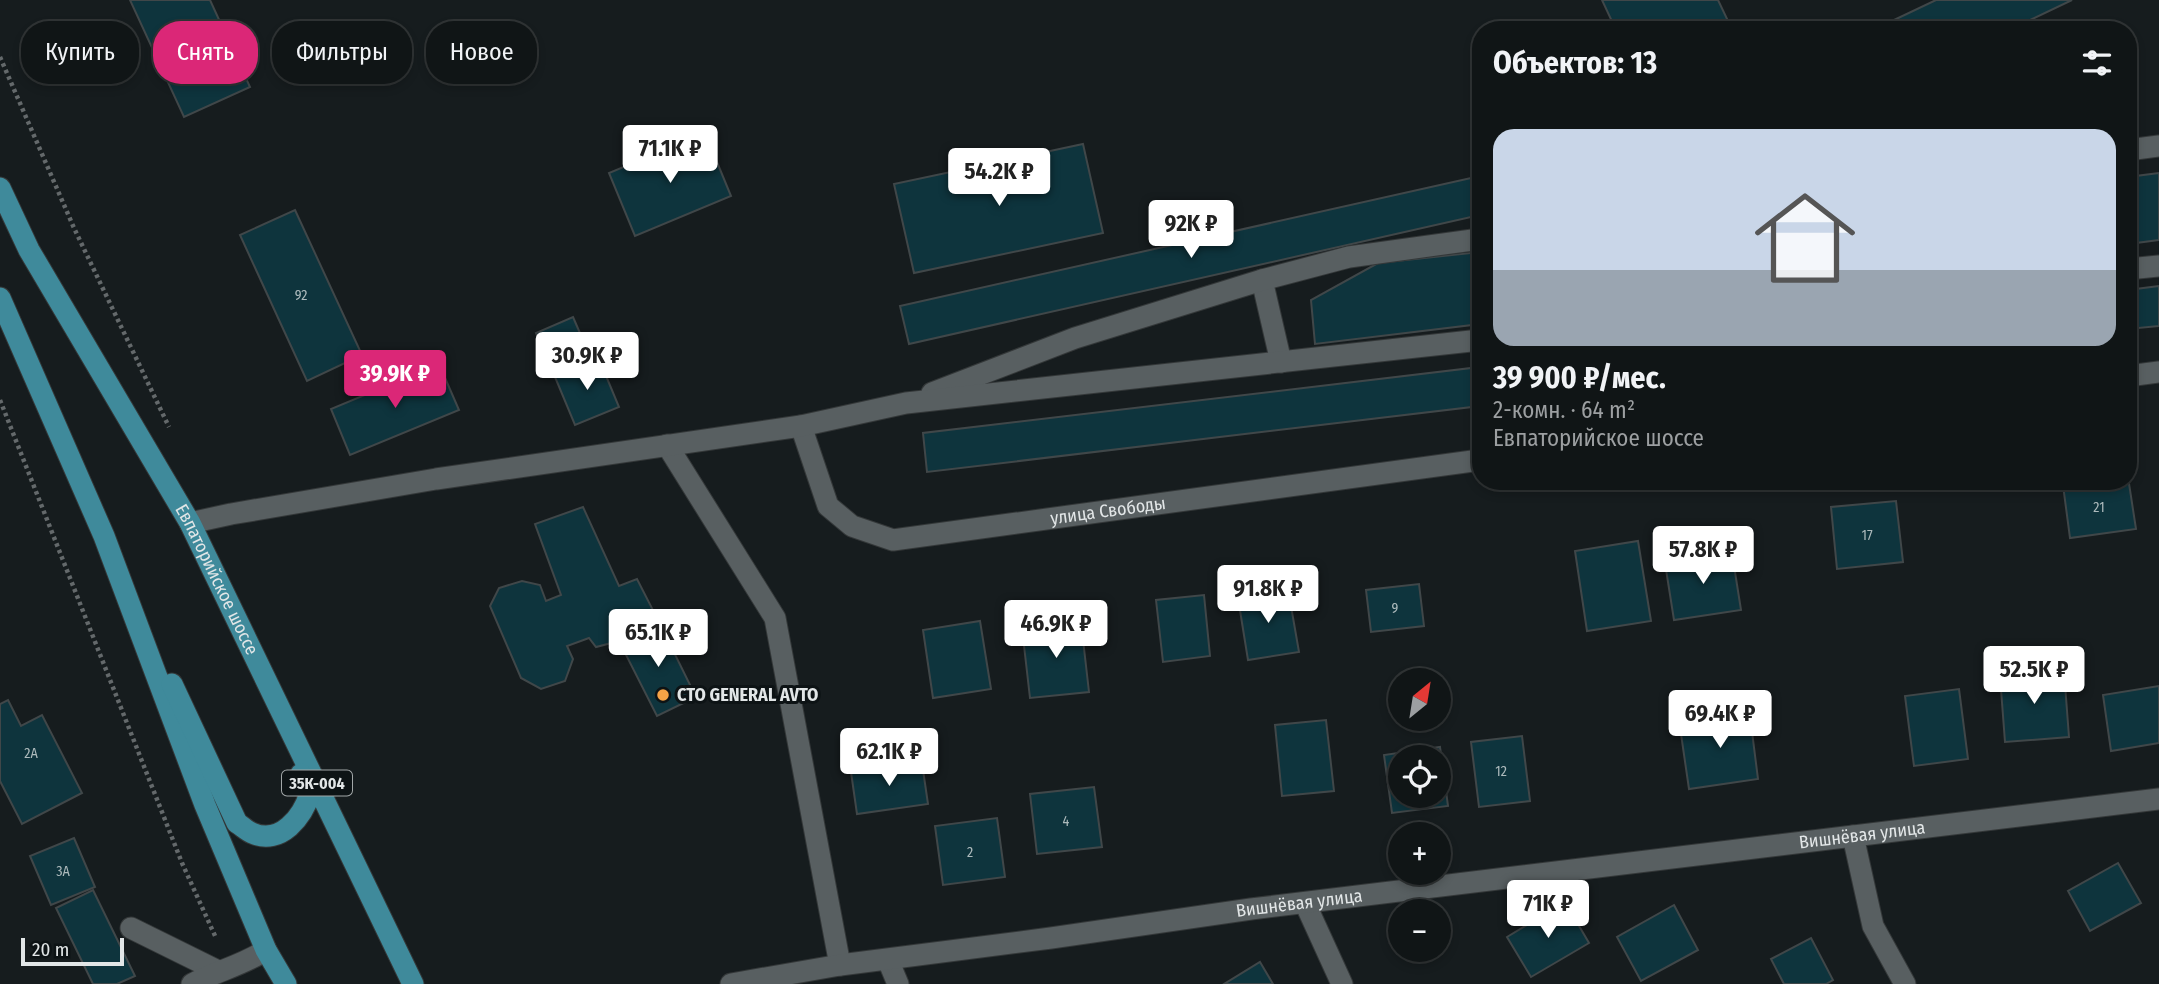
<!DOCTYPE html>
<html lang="ru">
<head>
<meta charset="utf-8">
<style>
	body { margin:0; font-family:"Fira Sans Condensed",sans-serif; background:#191e1f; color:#f1f3f6; height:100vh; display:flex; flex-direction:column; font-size:26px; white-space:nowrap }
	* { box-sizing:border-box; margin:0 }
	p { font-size:23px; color:#9c9fa1 }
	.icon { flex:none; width:38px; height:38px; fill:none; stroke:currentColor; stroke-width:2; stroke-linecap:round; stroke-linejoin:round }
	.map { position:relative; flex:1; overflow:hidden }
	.side { position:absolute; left:1472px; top:21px; width:665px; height:469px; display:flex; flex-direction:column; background:#101516; border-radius:28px; box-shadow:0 4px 10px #0003,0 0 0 2px #303435 }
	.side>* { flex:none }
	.hud { position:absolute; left:21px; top:21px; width:665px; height:63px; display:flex; gap:14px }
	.needle { width:46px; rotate:30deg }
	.fabs { position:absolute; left:1388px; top:668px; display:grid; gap:14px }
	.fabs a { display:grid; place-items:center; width:63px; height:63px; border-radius:50%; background:#101516; box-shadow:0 4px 10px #0003,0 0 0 2px #303435; font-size:35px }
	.scale { position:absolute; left:21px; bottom:18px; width:103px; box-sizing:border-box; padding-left:7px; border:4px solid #e2e6e7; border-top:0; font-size:19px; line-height:24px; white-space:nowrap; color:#e2e6e7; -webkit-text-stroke:5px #0d1315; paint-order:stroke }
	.price { position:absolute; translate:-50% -60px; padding:0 16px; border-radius:7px; background:#fff; color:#222; font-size:23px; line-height:46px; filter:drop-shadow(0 2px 4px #0008) }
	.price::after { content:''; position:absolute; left:50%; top:42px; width:21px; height:16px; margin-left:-10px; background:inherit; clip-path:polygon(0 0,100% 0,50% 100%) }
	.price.selected { background:#db2777; color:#fff }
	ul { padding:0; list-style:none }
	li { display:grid; align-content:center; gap:14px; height:371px; padding:0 21px }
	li+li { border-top:2px solid #303435 }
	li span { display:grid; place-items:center; height:217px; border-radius:21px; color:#555 }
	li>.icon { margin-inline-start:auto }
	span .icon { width:126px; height:126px; fill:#fffc; stroke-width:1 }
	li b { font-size:30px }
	h2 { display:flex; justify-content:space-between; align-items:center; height:84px; padding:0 21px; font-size:30px }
	.pill { padding:0 24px; border-radius:28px; background:#101516; box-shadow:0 4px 10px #0003,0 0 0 2px #303435; font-size:24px; line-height:63px }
	.pill.selected { background:#db2777; color:#fff }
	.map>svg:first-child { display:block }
	.building { fill:#0e343d; stroke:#404749; stroke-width:2; fill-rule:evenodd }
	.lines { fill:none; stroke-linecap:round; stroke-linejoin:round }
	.minor-casing { stroke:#343839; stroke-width:23 }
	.major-casing { stroke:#343839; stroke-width:23 }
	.path { stroke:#64696b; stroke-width:4.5; stroke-dasharray:3.5 3.5; stroke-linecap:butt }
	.minor { stroke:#585f61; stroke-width:21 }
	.major { stroke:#3f8a9b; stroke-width:21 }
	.poi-dot { fill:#f5a346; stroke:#0d1315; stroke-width:2.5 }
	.labels { text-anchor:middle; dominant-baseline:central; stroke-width:6; stroke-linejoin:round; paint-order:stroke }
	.number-label { font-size:14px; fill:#adbabc }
	.shield { fill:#0d1315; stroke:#a2a7a8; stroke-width:2 }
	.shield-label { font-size:16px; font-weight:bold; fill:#e2e6e7 }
	.street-label { font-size:18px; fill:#e2e6e7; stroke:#0d1315 }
	.poi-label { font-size:18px; font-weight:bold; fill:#e2e6e7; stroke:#0d1315; text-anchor:start }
</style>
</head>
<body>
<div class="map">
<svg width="2159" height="984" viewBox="0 0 2159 984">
	<rect width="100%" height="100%" fill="#161c1e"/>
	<!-- building -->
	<g class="building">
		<polygon points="130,0 210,0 250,87 184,117"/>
		<polygon points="1602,0 1718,0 1729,23 1715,30 1616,30"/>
		<polygon points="1936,0 2072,0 2009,30 1873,30"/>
		<polygon points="705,133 731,196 635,236 609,173"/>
		<polygon points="1083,144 1103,233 914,273 894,184"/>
		<polygon points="2159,173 2159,240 2128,244 2128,177"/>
		<polygon points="1480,176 1480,215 909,344 900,306"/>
		<polygon points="295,210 362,355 307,381 240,235"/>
		<polygon points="1480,252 1480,324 1315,344 1311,300 1378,263"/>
		<polygon points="2159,286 2159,326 2128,329 2128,290"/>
		<polygon points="573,317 592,361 555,377 536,333"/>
		<polygon points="599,359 619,407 575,425 555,377"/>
		<polygon points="439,364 459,410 350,455 331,409"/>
		<polygon points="1480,367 1480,406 927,472 923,433"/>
		<polygon points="2128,477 2136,529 2070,538 2063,485 2096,481 2128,481"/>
		<polygon points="1896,501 1903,562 1837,569 1831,507"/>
		<polygon points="583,507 619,586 637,579 659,622 619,641 596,647 589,638 567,646 573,659 565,681 541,689 521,678 490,606 499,588 522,581 540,585 546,601 561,595 535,524"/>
		<polygon points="1638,541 1651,621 1587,631 1575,551"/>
		<polygon points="1732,553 1741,610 1674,620 1665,563"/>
		<polygon points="1419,584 1424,626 1371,632 1366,590"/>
		<polygon points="1288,589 1299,652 1248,660 1238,598"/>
		<polygon points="1204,595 1210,656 1163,662 1156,600"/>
		<polygon points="980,621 991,689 933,698 923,630"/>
		<polygon points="659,622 696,697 657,716 619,641"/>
		<polygon points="1081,622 1089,692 1030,698 1022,628"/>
		<polygon points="2064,671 2069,737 2005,742 2000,676"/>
		<polygon points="2159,686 2159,743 2111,751 2103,695"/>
		<polygon points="1959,689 1968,759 1914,766 1905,696"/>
		<polygon points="8,700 21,726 42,715 82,793 22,824 0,781 0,704"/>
		<polygon points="1749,708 1758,779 1689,789 1681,734 1696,733 1696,715"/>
		<polygon points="1326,720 1334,791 1282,796 1275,725"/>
		<polygon points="1522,736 1530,801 1479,807 1471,742"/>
		<path d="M 1440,747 L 1448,806 L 1392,813 L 1384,755 ZM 1400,758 L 1438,758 L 1438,796 L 1400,796 Z"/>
		<polygon points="922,763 928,804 857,814 851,772"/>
		<polygon points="1094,787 1102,847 1037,854 1030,794"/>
		<polygon points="997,818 1005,877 943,885 935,826"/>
		<polygon points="74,838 95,887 51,905 30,856"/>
		<polygon points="2118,863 2141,903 2090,931 2068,891"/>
		<polygon points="93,890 135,976 117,984 93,984 56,908"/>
		<polygon points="1565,902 1589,943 1531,977 1507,937"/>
		<polygon points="1674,905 1698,950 1641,981 1617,937"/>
		<polygon points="1811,938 1833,980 1826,984 1784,984 1771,959"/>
		<polygon points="1260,962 1273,984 1224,984"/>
	</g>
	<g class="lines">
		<defs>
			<g id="minor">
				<polyline points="2128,150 2159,146"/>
				<polyline points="2128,269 2159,266"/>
				<polyline points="1262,280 1281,362"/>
				<polyline points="2128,376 2159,372"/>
				<polyline points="932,393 1075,338 1262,280 1349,257 1480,239"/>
				<path id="s1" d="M 801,426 L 828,506 L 852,526 L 893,540 L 1480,460"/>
				<polyline points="667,445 775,618 840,965"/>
				<polyline points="190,523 231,514 436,479 801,426 906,403 1480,340"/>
				<polyline points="1853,836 1873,926 1905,984"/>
				<polyline points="1305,903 1342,984"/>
				<polyline points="131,928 218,971"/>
				<polyline points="888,960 898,984"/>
				<path d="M 192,984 C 217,971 243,965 266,950"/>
				<path id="s2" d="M 731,984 L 840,965 L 1051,938 L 1251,909 L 2159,799"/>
			</g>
			<g id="major">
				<path id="s3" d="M 0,188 L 29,250 L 190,523 L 413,984"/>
				<polyline points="0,298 104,536 205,805 266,950 286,984"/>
				<path d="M 172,684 L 237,823 C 242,826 247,831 252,833 C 281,846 303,816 310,793 L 301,774"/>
			</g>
		</defs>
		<!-- minor casing -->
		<use href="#minor" class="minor-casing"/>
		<!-- major casing -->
		<use href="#major" class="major-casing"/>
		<!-- path -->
		<g class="path">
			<polyline points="0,57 74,228 169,427"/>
			<polyline points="0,400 182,863 216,938"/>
		</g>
		<!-- minor -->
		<use href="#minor" class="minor"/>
		<!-- major -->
		<use href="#major" class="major"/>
	</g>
	<!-- markers -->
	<circle class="poi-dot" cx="663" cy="695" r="7"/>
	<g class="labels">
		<!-- number labels -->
		<g class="number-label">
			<text x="301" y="295">92</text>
			<text x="2099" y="507">21</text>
			<text x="1867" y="535">17</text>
			<text x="1395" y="608">9</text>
			<text x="31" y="753">2А</text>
			<text x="1501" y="771">12</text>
			<text x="1066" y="821">4</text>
			<text x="970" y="852">2</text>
			<text x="63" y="871">3А</text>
		</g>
		<!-- shield labels -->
		<rect class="shield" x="282" y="770.5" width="70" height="25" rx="5"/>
		<g class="shield-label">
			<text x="317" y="783">35К-004</text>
		</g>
		<!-- street labels -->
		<g class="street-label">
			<text stroke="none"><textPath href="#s1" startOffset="376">улица Свободы</textPath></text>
			<text stroke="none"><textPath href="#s3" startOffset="448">Евпаторийское шоссе</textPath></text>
			<text stroke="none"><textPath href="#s2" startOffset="1141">Вишнёвая улица</textPath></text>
			<text stroke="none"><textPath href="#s2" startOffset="574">Вишнёвая улица</textPath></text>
		</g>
		<!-- poi labels -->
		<g class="poi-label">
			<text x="677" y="695">СТО GENERAL AVTO</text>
		</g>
	</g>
</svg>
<div class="fabs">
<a><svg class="needle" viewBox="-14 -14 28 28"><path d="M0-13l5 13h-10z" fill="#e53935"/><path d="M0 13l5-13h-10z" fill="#9c9fa1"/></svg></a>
<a><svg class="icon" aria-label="locate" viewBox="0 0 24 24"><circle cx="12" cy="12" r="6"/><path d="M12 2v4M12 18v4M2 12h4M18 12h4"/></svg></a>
<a>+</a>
<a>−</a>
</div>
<div class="scale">20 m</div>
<b class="price" style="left:670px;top:185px">71.1K ₽</b>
<b class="price" style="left:999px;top:208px">54.2K ₽</b>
<b class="price" style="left:1191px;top:260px">92K ₽</b>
<b class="price" style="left:587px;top:392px">30.9K ₽</b>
<b class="price selected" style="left:395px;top:410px">39.9K ₽</b>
<b class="price" style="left:1703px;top:586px">57.8K ₽</b>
<b class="price" style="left:1268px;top:625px">91.8K ₽</b>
<b class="price" style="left:1056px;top:660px">46.9K ₽</b>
<b class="price" style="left:658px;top:669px">65.1K ₽</b>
<b class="price" style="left:2034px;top:706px">52.5K ₽</b>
<b class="price" style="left:1720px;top:750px">69.4K ₽</b>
<b class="price" style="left:889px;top:788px">62.1K ₽</b>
<b class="price" style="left:1548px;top:940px">71K ₽</b>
<div class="hud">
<a class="pill">Купить</a>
<a class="pill selected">Снять</a>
<a class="pill">Фильтры</a>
<a class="pill">Новое</a>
</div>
<section class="side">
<h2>Объектов: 13<svg class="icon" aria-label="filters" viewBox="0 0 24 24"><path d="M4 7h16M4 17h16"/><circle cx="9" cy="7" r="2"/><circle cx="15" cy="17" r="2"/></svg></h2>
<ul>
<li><span style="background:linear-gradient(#c9d6e8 65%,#9aa5b1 0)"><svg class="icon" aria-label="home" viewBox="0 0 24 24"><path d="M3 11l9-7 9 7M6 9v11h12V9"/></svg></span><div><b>39 900 ₽/мес.</b><p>2-комн. · 64 m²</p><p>Евпаторийское шоссе</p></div></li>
</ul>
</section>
</div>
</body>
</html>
